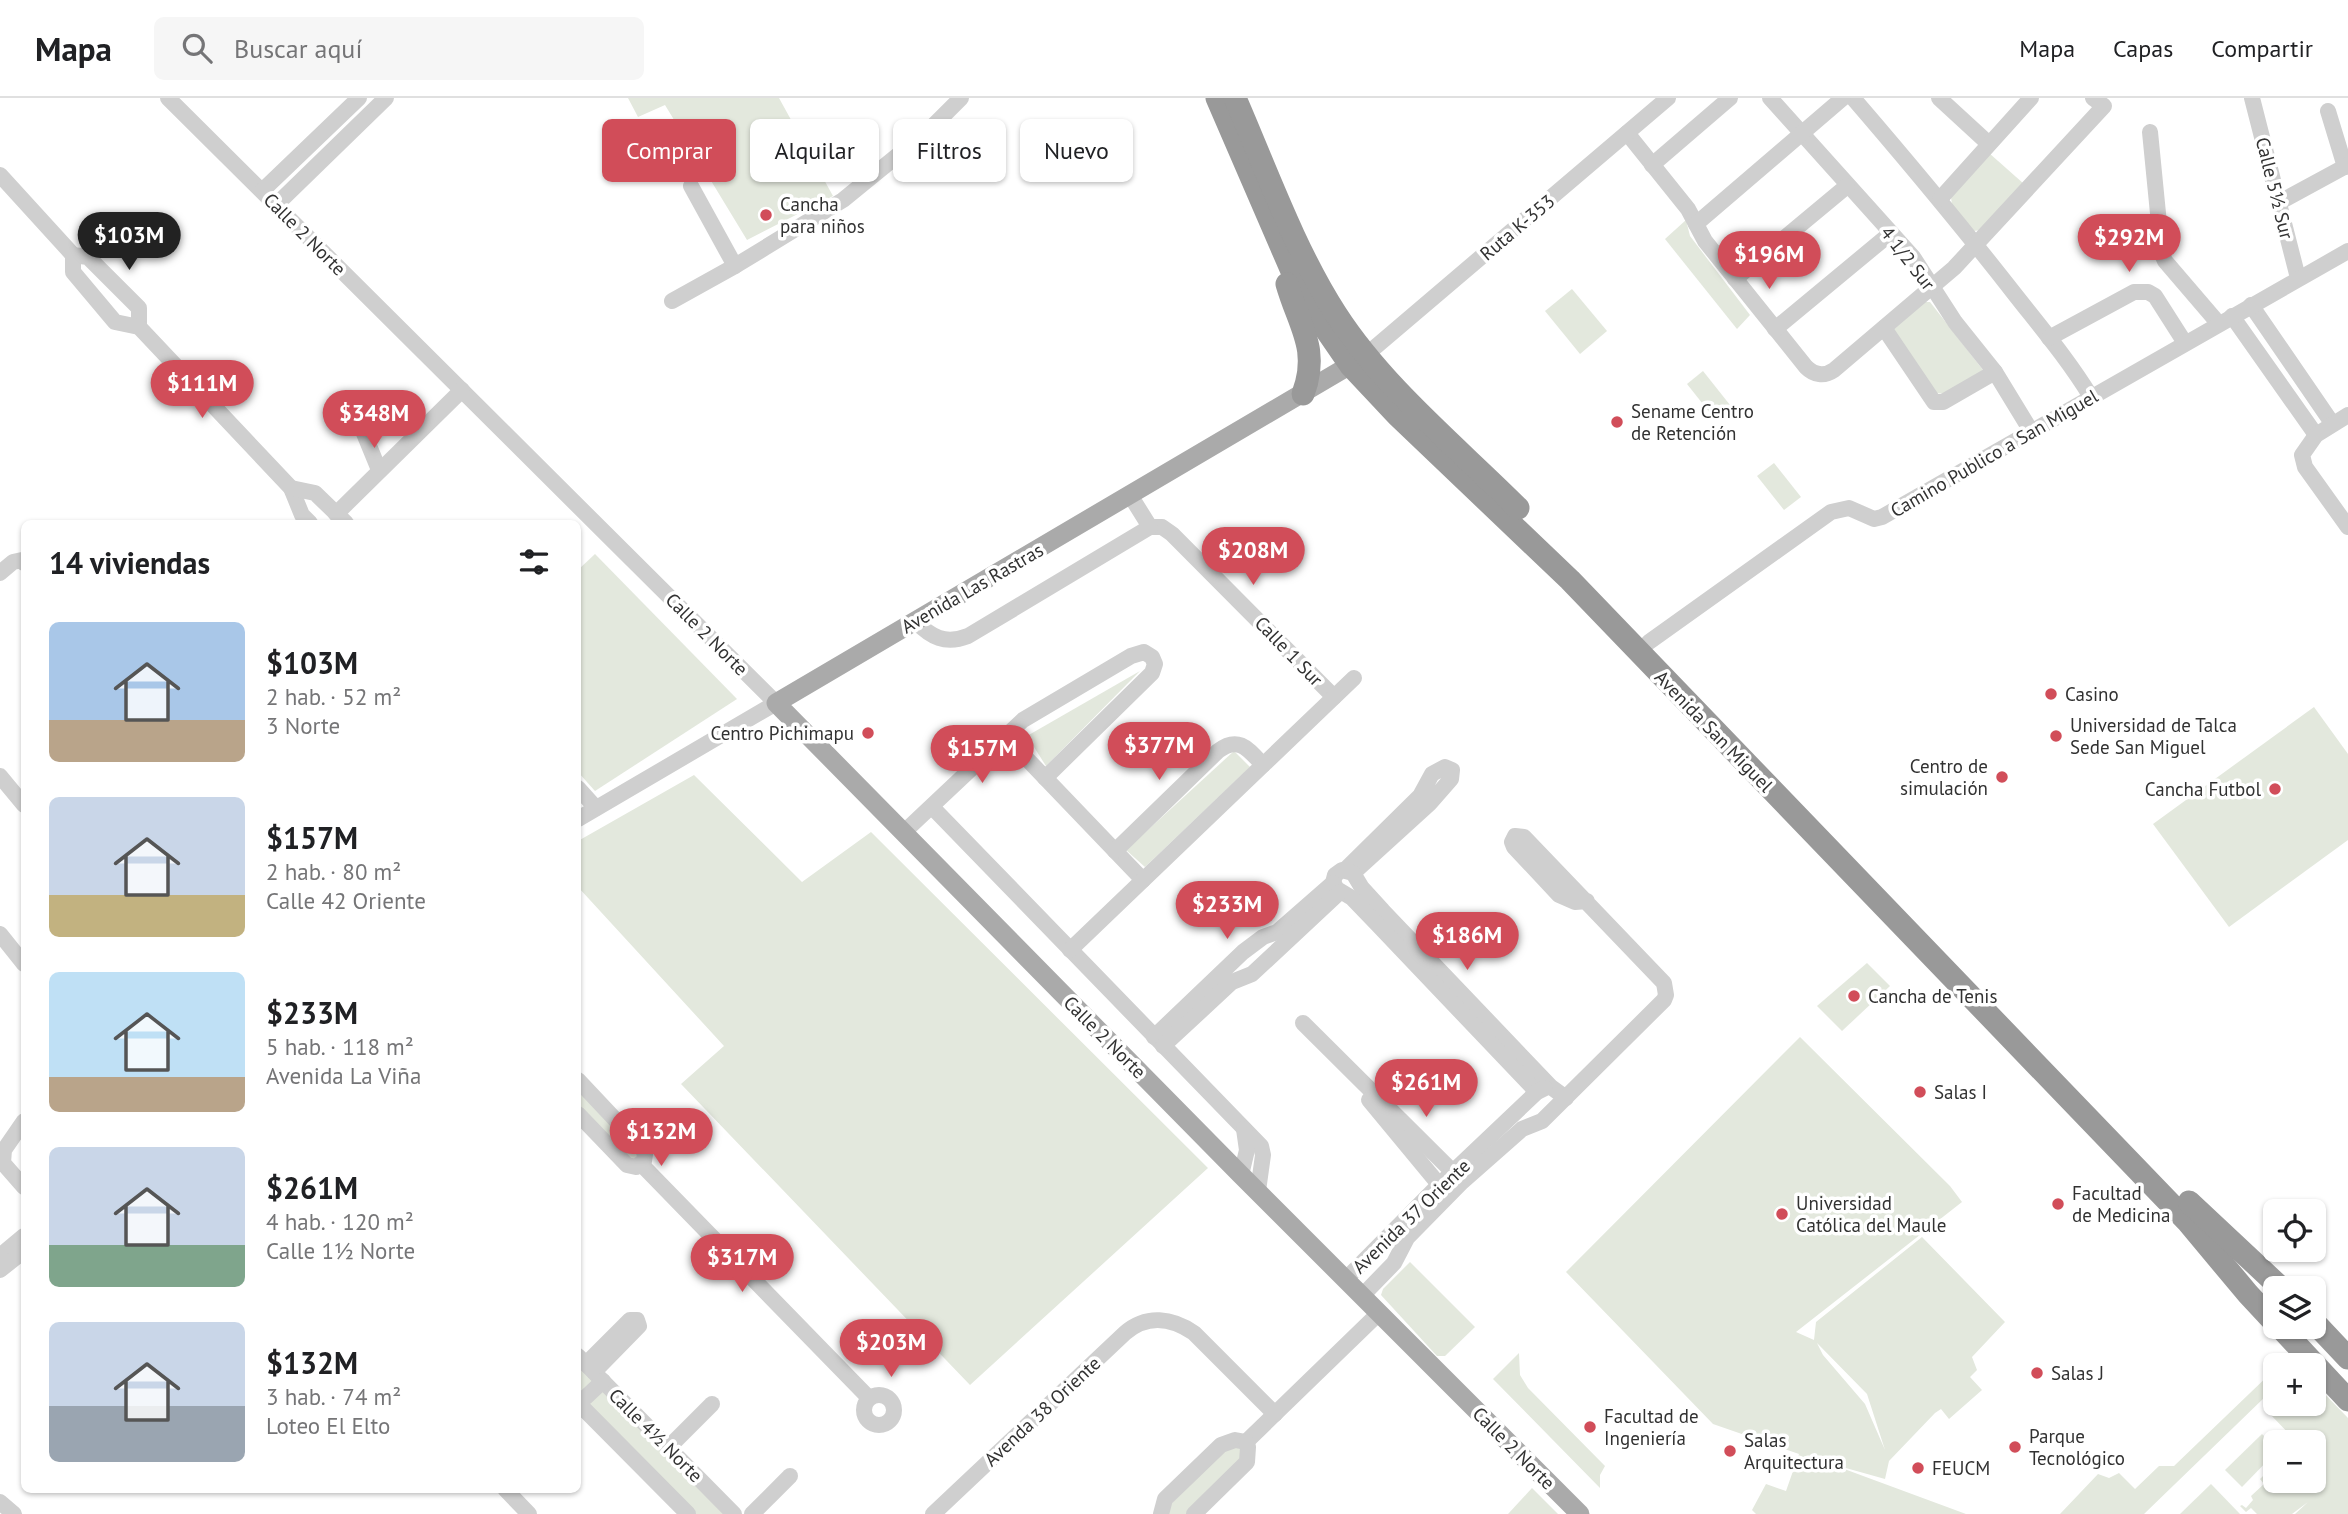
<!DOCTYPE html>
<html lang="es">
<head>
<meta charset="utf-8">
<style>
	body { margin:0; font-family:"PT Sans",sans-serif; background:#f6f6f6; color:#202124; height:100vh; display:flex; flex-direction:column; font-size:26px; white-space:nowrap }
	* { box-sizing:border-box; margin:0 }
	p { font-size:23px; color:#757577 }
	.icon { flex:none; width:38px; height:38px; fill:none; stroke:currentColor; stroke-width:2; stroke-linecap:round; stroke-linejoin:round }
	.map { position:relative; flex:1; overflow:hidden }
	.sheet { position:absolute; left:21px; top:422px; width:560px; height:973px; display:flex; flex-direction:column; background:#fff; border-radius:10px; box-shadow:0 2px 5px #0004 }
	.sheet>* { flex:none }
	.hud { position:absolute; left:602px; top:21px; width:665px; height:63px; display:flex; gap:14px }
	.fabs { position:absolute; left:2263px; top:1101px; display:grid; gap:14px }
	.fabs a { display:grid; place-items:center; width:63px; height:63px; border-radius:10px; background:#fff; box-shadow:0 2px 5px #0004; font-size:35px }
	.price { position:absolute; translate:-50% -60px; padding:0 16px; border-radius:24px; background:#d14d59; color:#fff; font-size:23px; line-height:46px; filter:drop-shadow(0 2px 4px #0008) }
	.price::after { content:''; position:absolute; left:50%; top:42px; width:21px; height:16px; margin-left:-10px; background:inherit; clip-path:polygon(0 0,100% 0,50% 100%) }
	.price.selected { background:#222; color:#fff }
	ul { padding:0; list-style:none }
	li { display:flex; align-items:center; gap:21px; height:175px; padding:0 28px }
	li span { display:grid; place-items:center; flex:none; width:196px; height:140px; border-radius:10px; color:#555 }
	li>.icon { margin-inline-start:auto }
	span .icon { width:84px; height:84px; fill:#fffc; stroke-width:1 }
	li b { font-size:30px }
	h2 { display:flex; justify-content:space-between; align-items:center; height:84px; padding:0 28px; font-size:30px }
	.pill { padding:0 24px; border-radius:10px; background:#fff; box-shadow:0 2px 5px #0004; font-size:24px; line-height:63px }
	.pill.selected { background:#d14d59; color:#fff }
	header { display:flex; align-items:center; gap:42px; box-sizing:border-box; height:98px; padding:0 35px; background:#fff; border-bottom:2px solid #e0e0e0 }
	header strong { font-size:33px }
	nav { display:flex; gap:38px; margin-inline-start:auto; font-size:24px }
	.search { width:490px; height:63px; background:#f6f6f6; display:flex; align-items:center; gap:18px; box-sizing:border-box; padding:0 24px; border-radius:10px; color:#757577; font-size:26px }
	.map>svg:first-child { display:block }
	.green { fill:#e3e8dd; fill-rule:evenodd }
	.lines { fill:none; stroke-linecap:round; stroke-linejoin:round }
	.minor { stroke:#cfcfcf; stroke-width:16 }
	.major { stroke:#aaa; stroke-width:19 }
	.highway { stroke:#999; stroke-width:23 }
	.poi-dot { fill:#d14d59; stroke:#fff; stroke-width:2.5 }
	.labels { text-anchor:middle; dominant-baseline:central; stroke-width:7; stroke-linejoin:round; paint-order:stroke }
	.street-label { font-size:19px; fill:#323232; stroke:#fff }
	.poi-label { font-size:19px; fill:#323232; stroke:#fff; text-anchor:start }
</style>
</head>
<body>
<header>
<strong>Mapa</strong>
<div class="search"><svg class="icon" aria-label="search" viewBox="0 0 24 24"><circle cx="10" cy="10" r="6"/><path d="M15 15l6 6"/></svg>Buscar aquí</div>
<nav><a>Mapa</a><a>Capas</a><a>Compartir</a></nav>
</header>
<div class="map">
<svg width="2348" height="1416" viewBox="0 0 2348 1416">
	<rect width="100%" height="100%" fill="#fff"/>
	<!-- green -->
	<g class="green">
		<polygon points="628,0 779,0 833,98 747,142 665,7 638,19"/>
		<polygon points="1989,55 2024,86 1982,132 1973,133 1952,107 1951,99"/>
		<polygon points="1686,122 1690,138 1750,217 1737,231 1665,141"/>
		<polygon points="1572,191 1607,233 1580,256 1545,213"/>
		<polygon points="1924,204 1930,204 1983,272 1946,296 1935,295 1893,231"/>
		<polygon points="1703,273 1730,307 1714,320 1687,286"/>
		<polygon points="1774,365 1801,399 1784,412 1757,378"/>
		<polygon points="595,456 737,601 595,693 578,674 578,472"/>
		<polygon points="1140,573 1046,668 1027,638"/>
		<polygon points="2314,609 2348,656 2348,742 2229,829 2153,726"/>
		<polygon points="1234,653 1250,669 1145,769 1126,752"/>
		<polygon points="694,677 802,784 871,734 1208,1070 970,1287 681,986 724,948 578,789 578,743"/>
		<polygon points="1867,865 1890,888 1842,933 1817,908"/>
		<path d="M 1800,939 L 1950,1088 L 1962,1104 L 1796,1234 L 1814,1242 L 1816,1224 L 1922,1139 L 2005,1224 L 1972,1259 L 1977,1272 L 1970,1279 L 1982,1292 L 1949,1321 L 1941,1311 L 1935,1315 L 1889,1363 L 1885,1381 L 1828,1365 L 1966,1416 L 1756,1416 L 1752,1412 L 1766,1386 L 1786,1393 L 1799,1356 L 1713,1326 L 1566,1174 ZM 1817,1245 L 1867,1296 L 1885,1352 L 1865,1306 L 1823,1257 Z"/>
		<polygon points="578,991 637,1054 637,1060 629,1062 578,1007"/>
		<polygon points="1410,1164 1475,1229 1445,1258 1437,1258 1381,1197 1383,1191"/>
		<polygon points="1519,1255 1520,1277 1528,1290 1605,1368 1600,1377 1600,1390 1493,1281"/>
		<polygon points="578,1262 726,1416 694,1416 578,1301"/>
		<polygon points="2275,1271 2275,1306 2314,1306 2314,1285 2348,1320 2348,1416 2295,1416 2308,1404 2292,1416 2257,1416 2251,1410 2246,1414 2240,1408 2242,1407 2246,1410 2253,1402 2251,1398 2264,1386 2260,1381 2275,1366 2275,1382 2314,1382 2314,1370 2318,1366 2314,1361 2314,1344 2297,1344 2269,1315 2276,1308 2266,1298 2144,1416 2060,1416 2098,1376 2109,1380 2119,1375 2135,1391 2159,1368 2174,1368"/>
		<polygon points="2262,1336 2275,1349 2275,1355 2242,1389 2225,1372"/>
		<polygon points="1235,1342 1249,1356 1194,1416 1161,1416"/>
		<polygon points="2211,1386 2240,1416 2180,1416"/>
		<polygon points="1532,1390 1558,1416 1508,1416"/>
	</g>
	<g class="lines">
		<!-- minor -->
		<g class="minor">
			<polyline points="168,0 776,605 578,721"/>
			<polyline points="1770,0 1913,159 1955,224 1995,274 2031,333"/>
			<path d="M 1853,0 C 1909,65 1964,131 2017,199 C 2043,232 2069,263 2091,299"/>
			<polyline points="1939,0 1989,46"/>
			<polyline points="2252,0 2298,180"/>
			<polyline points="2328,13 2345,69"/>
			<polyline points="2150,34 2162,156 2165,163 2219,226"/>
			<path d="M 1627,35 L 1688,111 L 1705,143 L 1806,269 C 1814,277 1824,279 1834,272 L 1954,170 L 2104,8 L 2093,0"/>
			<polyline points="1652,67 1730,0"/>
			<polyline points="0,77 73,157 88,159 139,210 139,229"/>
			<polyline points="691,88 735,168"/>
			<polyline points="262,93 359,0"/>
			<polyline points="1940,101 2031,0"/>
			<polyline points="2278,105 2348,67"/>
			<polyline points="276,107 386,0"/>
			<polyline points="1696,126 1843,0"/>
			<polyline points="73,157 73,174 115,224 139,229 291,390 302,417 310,425"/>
			<polyline points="1735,181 1847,88"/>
			<polyline points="672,203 735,168 843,102 930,31 961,0"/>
			<polyline points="2251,207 2332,325"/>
			<polyline points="2232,218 2316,337"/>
			<polyline points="1884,230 1934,304 1943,304 1995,274"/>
			<polyline points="1775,231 1891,135"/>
			<polyline points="2049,240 2134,194 2148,194 2155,198 2185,245"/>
			<polyline points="1366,257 1668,0"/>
			<polyline points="2348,317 2316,337 2302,357 2305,369 2348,429"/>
			<polyline points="363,333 379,372"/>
			<polyline points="291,390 315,395 346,425"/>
			<polyline points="336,416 462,292"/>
			<polyline points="1150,429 1162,429 1172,436 1334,599"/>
			<polyline points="0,475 13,464 22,462 24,465"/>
			<path d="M 915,523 C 931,539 945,547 968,538 L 1150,429 L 1130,397"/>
			<polyline points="1649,544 1831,414 1849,410 1874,421 1882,419 2348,153"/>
			<polyline points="1005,638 1143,782"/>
			<polyline points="0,678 24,707"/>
			<polyline points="578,690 596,710"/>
			<polyline points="933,710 1261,1048 1263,1057 1258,1093"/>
			<polyline points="903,735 1023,622 1131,558 1144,554 1152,559 1155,566 1152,575 1045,680"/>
			<path d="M 1115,753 L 1218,653 C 1239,637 1249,652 1263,667"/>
			<polyline points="1346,771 1420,698 1432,676 1445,669 1452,672 1451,681 1430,705 1353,775"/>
			<polyline points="1333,785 1335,777 1342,772 1353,775 1362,790 1383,813 1551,989 1566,1000"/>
			<polyline points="1333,785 1337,791 1352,800 1378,827 1537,994"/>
			<polyline points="0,836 24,866"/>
			<polyline points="1070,852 1354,580"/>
			<polyline points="1303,925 1461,1082"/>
			<polyline points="1154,939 1243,854 1263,839 1277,834 1333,785"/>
			<polyline points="1163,948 1232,884 1252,876 1340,794"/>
			<polyline points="578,982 642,1050 645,1056 644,1063 636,1069 627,1067 578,1016"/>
			<polyline points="1369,1002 1446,1095"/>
			<polyline points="24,1023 4,1052 3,1065 24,1089"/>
			<polyline points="641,1066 869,1300"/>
			<polyline points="1241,1077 1247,1052 1244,1031"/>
			<polyline points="0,1158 24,1138"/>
			<polyline points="0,1172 24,1153"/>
			<polyline points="1346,1181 1439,1087 1537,994 1545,990"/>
			<polyline points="1362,1198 1394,1165 1407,1140 1462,1084 1522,1031 1542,1023 1664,902 1666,897 1664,885 1524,739 1515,738 1512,744 1514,749 1559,797 1575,804 1587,803"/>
			<polyline points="578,1258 734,1416"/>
			<polyline points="586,1266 630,1222 637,1222 639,1228 594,1274"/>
			<circle cx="879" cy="1312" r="15"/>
			<polyline points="578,1302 586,1299 603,1283"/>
			<polyline points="578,1305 688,1416"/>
			<polyline points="1246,1344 1379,1215"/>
			<polyline points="669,1349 712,1306"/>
			<polyline points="505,1391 529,1416"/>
			<polyline points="0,1404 14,1416"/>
			<polyline points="752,1416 790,1378"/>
			<path d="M 933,1416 L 1125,1235 C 1147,1216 1172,1220 1194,1235 L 1275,1316"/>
			<polyline points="1161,1416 1165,1401 1221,1347 1235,1342 1246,1344"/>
			<polyline points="1194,1416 1247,1364 1248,1349 1246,1344"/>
		</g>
		<!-- major -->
		<polyline class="major" points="1362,260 776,605 1241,1077 1580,1416"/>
		<!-- highway -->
		<g class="highway">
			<polyline points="1217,0 1291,171 1318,220 1351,268 1397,317 1570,482 2187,1123 2248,1196 2275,1225"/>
			<path d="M 1235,0 C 1266,71 1294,151 1336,216 C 1383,289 1457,349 1518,410"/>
			<path d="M 1287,186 C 1299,228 1320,251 1303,296"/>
			<polyline points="2189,1104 2281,1190"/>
			<polyline points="2314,1224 2348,1260"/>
			<polyline points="2279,1228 2348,1302"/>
		</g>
	</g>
	<!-- markers -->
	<g class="poi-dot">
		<circle cx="766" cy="117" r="7"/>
		<circle cx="1617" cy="324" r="7"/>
		<circle cx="2051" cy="596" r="7"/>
		<circle cx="868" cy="635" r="7"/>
		<circle cx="2056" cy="638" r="7"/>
		<circle cx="2002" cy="679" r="7"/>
		<circle cx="2275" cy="691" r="7"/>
		<circle cx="1854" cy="898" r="7"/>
		<circle cx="1920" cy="994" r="7"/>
		<circle cx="2058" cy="1106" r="7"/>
		<circle cx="1782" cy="1116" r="7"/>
		<circle cx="2037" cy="1275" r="7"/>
		<circle cx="1590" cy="1329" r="7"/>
		<circle cx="2015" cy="1349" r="7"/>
		<circle cx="1730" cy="1353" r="7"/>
		<circle cx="1918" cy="1370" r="7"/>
	</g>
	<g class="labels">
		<!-- street labels -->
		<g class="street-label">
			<text transform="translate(2275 90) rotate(76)">Calle 5½ Sur</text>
			<text transform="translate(1517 129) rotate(-40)">Ruta K-353</text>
			<text transform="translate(305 136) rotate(45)">Calle 2 Norte</text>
			<text transform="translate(1908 160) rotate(52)">4 1/2 Sur</text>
			<text transform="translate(1994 355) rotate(-30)">Camino Publico a San Miguel</text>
			<text transform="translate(972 490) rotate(-30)">Avenida Las Rastras</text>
			<text transform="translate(707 536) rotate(45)">Calle 2 Norte</text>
			<text transform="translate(1289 553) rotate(46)">Calle 1 Sur</text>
			<text transform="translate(1714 633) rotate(46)">Avenida San Miguel</text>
			<text transform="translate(1105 939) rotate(45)">Calle 2 Norte</text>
			<text transform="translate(1411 1118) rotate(-44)">Avenida 37 Oriente</text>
			<text transform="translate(1042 1313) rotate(-43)">Avenda 38 Oriente</text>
			<text transform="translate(656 1337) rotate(45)">Calle 4½ Norte</text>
			<text transform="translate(1514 1350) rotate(45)">Calle 2 Norte</text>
		</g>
		<!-- poi labels -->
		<g class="poi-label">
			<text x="780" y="106">Cancha<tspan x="780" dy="22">para niños</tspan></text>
			<text x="1631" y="313">Sename Centro<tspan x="1631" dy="22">de Retención</tspan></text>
			<text x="2065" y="596">Casino</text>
			<text x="2070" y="627">Universidad de Talca<tspan x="2070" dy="22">Sede San Miguel</tspan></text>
			<text x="854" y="635" text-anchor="end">Centro Pichimapu</text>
			<text x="1988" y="668" text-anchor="end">Centro de<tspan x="1988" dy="22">simulación</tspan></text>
			<text x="2261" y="691" text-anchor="end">Cancha Futbol</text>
			<text x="1868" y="898">Cancha de Tenis</text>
			<text x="1934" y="994">Salas I</text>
			<text x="2072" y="1095">Facultad<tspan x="2072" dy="22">de Medicina</tspan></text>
			<text x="1796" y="1105">Universidad<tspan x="1796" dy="22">Católica del Maule</tspan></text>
			<text x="2051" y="1275">Salas J</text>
			<text x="1604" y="1318">Facultad de<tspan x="1604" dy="22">Ingeniería</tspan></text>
			<text x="2029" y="1338">Parque<tspan x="2029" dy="22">Tecnológico</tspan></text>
			<text x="1744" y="1342">Salas<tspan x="1744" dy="22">Arquitectura</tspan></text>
			<text x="1932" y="1370">FEUCM</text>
		</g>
	</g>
</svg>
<div class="fabs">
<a><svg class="icon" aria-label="locate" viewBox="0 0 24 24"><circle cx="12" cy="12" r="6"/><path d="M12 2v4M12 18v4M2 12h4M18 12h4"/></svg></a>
<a><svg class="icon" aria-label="layers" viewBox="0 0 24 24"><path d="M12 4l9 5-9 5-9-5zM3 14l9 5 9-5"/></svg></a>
<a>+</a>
<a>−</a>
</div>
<b class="price selected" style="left:129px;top:174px">$103M</b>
<b class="price" style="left:2129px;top:176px">$292M</b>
<b class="price" style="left:1769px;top:193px">$196M</b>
<b class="price" style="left:202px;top:322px">$111M</b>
<b class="price" style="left:374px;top:352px">$348M</b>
<b class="price" style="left:1253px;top:489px">$208M</b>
<b class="price" style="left:1159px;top:684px">$377M</b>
<b class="price" style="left:982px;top:687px">$157M</b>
<b class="price" style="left:1227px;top:843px">$233M</b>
<b class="price" style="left:1467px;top:874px">$186M</b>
<b class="price" style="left:1426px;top:1021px">$261M</b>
<b class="price" style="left:661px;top:1070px">$132M</b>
<b class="price" style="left:742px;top:1196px">$317M</b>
<b class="price" style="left:891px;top:1281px">$203M</b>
<div class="hud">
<a class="pill selected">Comprar</a>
<a class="pill">Alquilar</a>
<a class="pill">Filtros</a>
<a class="pill">Nuevo</a>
</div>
<section class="sheet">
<h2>14 viviendas<svg class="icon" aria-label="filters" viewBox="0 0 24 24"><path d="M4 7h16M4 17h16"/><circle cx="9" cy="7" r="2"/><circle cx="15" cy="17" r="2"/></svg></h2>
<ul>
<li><span style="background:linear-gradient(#a9c7e8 70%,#b9a48a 0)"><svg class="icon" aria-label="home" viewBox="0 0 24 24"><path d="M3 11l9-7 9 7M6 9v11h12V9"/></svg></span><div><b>$103M</b><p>2 hab. · 52 m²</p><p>3 Norte</p></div></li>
<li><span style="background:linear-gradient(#c9d6e8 70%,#c2b280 0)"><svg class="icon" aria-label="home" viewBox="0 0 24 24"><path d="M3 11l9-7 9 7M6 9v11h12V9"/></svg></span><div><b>$157M</b><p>2 hab. · 80 m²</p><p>Calle 42 Oriente</p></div></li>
<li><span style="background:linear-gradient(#bfe0f5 75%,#b9a48a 0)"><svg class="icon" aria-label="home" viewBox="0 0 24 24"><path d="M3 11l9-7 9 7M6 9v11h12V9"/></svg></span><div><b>$233M</b><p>5 hab. · 118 m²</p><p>Avenida La Viña</p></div></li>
<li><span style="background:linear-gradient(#c9d6e8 70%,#7fa58c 0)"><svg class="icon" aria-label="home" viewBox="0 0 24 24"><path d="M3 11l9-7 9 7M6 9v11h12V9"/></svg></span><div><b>$261M</b><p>4 hab. · 120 m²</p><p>Calle 1½ Norte</p></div></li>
<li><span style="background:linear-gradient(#c9d6e8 60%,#9aa5b1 0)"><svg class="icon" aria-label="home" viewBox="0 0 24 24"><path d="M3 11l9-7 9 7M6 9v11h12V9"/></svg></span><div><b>$132M</b><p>3 hab. · 74 m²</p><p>Loteo El Elto</p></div></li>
</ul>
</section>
</div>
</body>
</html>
